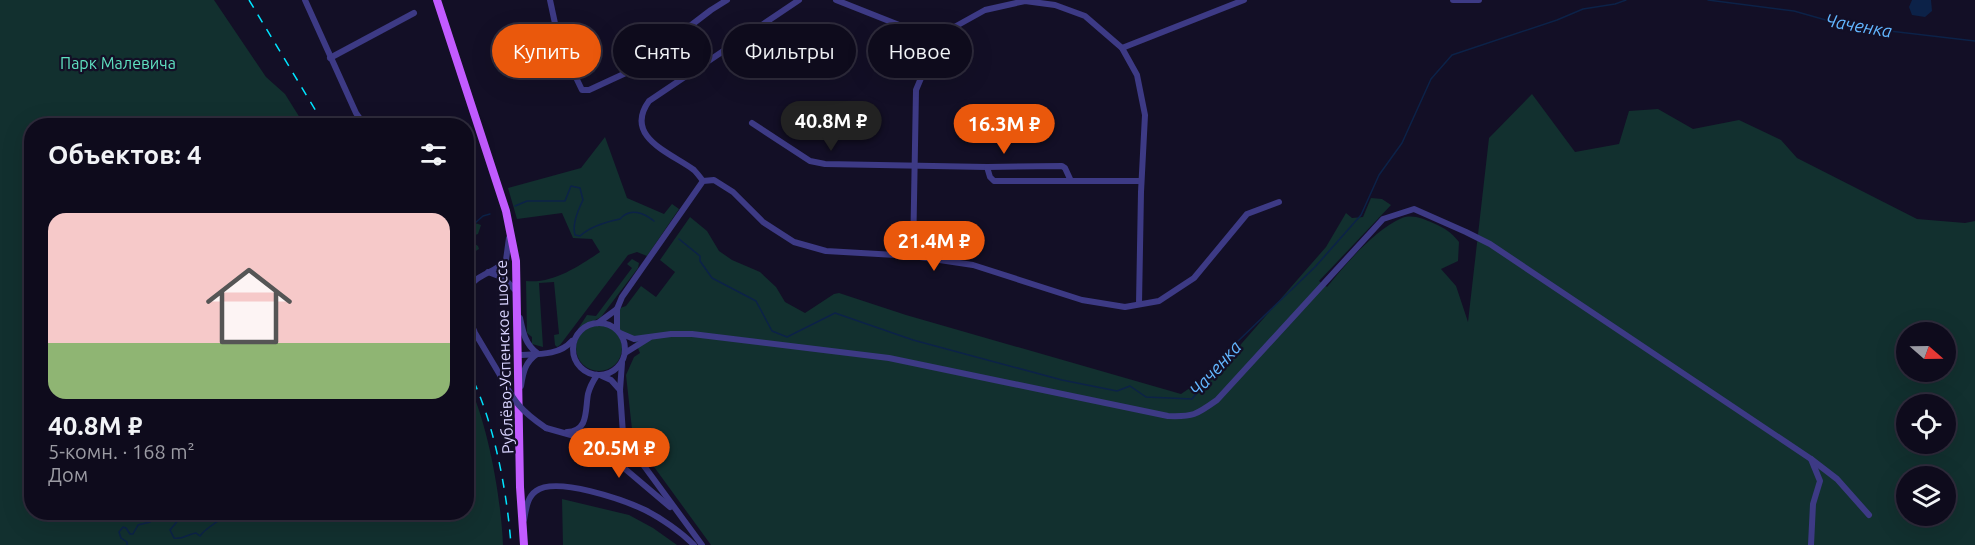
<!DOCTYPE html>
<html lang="ru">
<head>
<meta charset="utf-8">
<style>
	body { margin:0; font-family:Ubuntu,sans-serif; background:#171425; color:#f1f3f6; height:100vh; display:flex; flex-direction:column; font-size:22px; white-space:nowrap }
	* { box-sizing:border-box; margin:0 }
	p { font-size:20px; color:#9b9ba3 }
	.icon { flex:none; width:33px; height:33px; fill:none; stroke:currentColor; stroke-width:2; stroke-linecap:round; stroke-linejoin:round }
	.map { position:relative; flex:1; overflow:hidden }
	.details { position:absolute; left:24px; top:118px; width:450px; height:402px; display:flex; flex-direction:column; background:#0e0b1c; border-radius:24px; box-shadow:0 6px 24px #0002,0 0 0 2px #2e2b3b }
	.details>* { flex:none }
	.hud { position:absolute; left:492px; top:24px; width:570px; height:54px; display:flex; gap:12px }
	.needle { width:39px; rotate:110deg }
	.fabs { position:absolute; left:1896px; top:322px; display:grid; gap:12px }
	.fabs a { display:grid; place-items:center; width:60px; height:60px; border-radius:50%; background:#0e0b1c; box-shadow:0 6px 24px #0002,0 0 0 2px #2e2b3b; font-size:30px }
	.price { position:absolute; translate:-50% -51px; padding:0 14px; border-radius:21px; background:#ea580c; color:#fff; font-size:20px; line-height:39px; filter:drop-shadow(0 2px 3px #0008) }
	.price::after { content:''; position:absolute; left:50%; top:36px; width:18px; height:14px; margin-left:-9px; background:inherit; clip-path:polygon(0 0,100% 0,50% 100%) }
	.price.active { background:#222; color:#fff }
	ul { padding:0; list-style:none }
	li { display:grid; align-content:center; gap:12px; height:318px; padding:0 24px }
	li+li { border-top:2px solid #2e2b3b }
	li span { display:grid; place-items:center; height:186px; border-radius:18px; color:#555 }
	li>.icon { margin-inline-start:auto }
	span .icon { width:108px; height:108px; fill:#fffc; stroke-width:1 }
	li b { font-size:26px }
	h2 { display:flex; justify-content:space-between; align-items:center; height:72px; padding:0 24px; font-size:26px }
	.tag { padding:0 21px; border-radius:27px; background:#0e0b1c; box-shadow:0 6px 24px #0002,0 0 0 2px #2e2b3b; font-size:21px; line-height:54px }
	.tag.active { background:#ea580c; color:#fff }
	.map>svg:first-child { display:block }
	.green { fill:#12302f; fill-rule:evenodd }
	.water { fill:#0c2248 }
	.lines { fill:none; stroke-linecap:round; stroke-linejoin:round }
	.stream { stroke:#0c2248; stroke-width:1.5 }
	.minor { stroke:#3d3a85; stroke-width:6 }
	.major { stroke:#c25bff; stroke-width:8 }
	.rail { stroke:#00e5ff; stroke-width:1.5; stroke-dasharray:9 8; stroke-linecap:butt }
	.minor-bridge { stroke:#3d3a85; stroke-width:6 }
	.labels { text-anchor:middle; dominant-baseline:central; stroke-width:4.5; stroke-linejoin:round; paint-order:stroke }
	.park-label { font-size:16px; fill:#5fe0c0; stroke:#130f26 }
	.street-label { font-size:16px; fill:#d9d4ff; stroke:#130f26 }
	.water-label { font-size:18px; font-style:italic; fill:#62b6ff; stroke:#130f26 }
</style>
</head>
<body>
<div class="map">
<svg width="1975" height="545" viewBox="0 0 1975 545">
	<rect width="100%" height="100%" fill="#130f26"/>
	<!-- green -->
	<g class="green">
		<path d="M 0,0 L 214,0 L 266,77 L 285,94 L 305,126 L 32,126 L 32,513 L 466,513 L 467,380 C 488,423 501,497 503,545 L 0,545 Z"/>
		<path d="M 1532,94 L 1575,152 L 1619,144 L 1629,111 L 1658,109 L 1693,129 L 1739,120 L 1781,140 L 1797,158 L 1917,219 L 1965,223 L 1975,221 L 1975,545 L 711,545 L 633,438 L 626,375 L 634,357 L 640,353 L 633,337 L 622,332 L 618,328 L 620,308 L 626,306 L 641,286 L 656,297 L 675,272 L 660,260 L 690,217 L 707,231 L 719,251 L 732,260 L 760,272 L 776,287 L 785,302 L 805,313 L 834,294 L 839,293 L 906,315 L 1181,394 L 1221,367 L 1326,247 L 1346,213 L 1352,218 L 1363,217 L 1371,198 L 1382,199 L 1391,205 L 1319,281 L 1327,287 C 1346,264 1374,230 1402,218 C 1413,214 1423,219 1433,223 C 1446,229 1450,231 1459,242 L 1458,261 L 1441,269 L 1456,286 L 1468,322 L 1489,138 ZM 1906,333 L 1946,333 L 1946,372 L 1906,372 ZM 1906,405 L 1946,405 L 1946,444 L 1906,444 ZM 1906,477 L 1946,477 L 1946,516 L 1906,516 Z"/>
		<path d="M 605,137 L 627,198 L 664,214 L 672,204 L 679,209 L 647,256 L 637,252 L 628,255 L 560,345 L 557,347 L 555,345 L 554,335 L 559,334 L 554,282 L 539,283 L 543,347 L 532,344 L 532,337 L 527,333 L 526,281 C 553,284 579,266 600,252 L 592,239 L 573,238 L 562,213 L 517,219 L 508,188 L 581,168 Z"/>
		<polygon points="475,223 481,225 478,234 472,236 469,240 478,246 479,249 469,255 467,259 467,224"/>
		<polygon points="632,259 639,263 638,268 601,317 578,329 587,315 596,316 632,268 627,264"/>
		<circle cx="599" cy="348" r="23"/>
		<polygon points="562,499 629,515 653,528 677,545 563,545"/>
	</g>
	<!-- water -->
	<polygon class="water" points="1912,0 1931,0 1932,11 1925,17 1912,15 1909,7"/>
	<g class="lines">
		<!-- stream -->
		<g class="stream">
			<polyline points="1708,0 1794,11 1847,26 1975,41"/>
			<path d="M 515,206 L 527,201 L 565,201 L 571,186 L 580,188 L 583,200 C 578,210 572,225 575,235 L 580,236 C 591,226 605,222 620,219 C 630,207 644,213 654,221"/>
			<polyline points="466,231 483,216 490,214"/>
			<polyline points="679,239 700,256 700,261 712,278 756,301 772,331 787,337 835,313 913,340 1062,380 1117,391 1130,386 1146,397 1192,399 1236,343 1315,267 1361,215 1379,175 1402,143 1431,79 1452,55 1557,20 1583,9 1615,4 1626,0"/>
			<path d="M 175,513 L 180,518 L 170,530 L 174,538 C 182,540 188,534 196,533 L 200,536 C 207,526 219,523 226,513"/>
			<polyline points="127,545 127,542 121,538 119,532 123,527 126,528 130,534 133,534 138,525 150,522 155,515 163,513"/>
		</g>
		<!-- minor -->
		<g class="minor">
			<polyline points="305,0 356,113 365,126"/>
			<polyline points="550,0 559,42 582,90 589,90 641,66 673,39 711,10 727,0"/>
			<polyline points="836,0 937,40"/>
			<polyline points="1453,0 1479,0"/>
			<polyline points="1122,48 1244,0"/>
			<polyline points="330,58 414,13"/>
			<polyline points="752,123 810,161 825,164 987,167 1062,166 1065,168 1071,181"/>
			<polyline points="987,167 990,177 994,181 1141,181"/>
			<path d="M 703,181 C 700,177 697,173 694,170 C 671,153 623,137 649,101 L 799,0"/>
			<polyline points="913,256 916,90 937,40 949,30 985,10 1025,1 1055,5 1085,16 1122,48 1137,75 1145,115 1141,192 1139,304"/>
			<polyline points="488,272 504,278 516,291"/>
			<path d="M 466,295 C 472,273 494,275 506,260 L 509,238"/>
			<polyline points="466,312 475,333 500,375"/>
			<path d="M 520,318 C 523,332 525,344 537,353"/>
			<circle cx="599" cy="349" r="26"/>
			<polyline points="598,323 617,309"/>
			<polyline points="617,329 617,309 622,297 703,181 714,180 733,192 763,222 794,242 826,251 913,256 973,265 1082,300 1125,307 1159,301 1194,278 1247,214 1279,202"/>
			<path d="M 620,333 L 634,339 L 671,334 L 692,334 L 889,358 L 1168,416 C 1193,417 1196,415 1217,400 L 1383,219 L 1414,209 L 1466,232 L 1490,244 L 1811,459 L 1820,481 L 1813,504 L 1811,545"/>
			<polyline points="625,353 649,338"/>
			<path d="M 518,355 C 537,354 559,356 572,341"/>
			<polyline points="622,363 620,390 623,434 625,440 702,545"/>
			<polyline points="602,376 611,380 620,390"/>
			<path d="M 521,386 C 523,373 525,362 537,354"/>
			<polyline points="546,428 578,437 611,457 670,507"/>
			<path d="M 567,432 C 589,431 585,410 588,394 C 590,386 593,381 597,375"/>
			<polyline points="1811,459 1837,479 1869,515"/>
			<path d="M 524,520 C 526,510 527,497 536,491 C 556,476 624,500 645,510 C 661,518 681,532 694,545"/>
		</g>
		<!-- major -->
		<polyline class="major" points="437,0 506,211 516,261 520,487 524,545"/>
		<!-- rail -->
		<g class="rail">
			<polyline points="249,0 325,126"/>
			<path d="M 466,366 C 493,415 507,490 511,545"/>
		</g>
		<!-- minor-bridge -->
		<path class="minor-bridge" d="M 500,375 C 514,402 521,411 546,428"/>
	</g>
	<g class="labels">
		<!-- park labels -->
		<g class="park-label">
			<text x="118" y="63">Парк Малевича</text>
		</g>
		<!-- street labels -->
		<g class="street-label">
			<text transform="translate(504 357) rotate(-92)">Рублёво-Успенское шоссе</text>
		</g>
		<!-- water labels -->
		<g class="water-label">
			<text transform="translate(1859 25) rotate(10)">Чаченка</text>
			<text transform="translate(1215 368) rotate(-48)">Чаченка</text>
		</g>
	</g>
</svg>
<div class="fabs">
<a><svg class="needle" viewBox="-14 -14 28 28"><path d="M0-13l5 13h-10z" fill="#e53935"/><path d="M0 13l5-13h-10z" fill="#9b9ba3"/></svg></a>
<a><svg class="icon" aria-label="locate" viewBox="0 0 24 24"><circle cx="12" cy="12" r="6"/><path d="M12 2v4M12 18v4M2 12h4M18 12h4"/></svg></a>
<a><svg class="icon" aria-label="layers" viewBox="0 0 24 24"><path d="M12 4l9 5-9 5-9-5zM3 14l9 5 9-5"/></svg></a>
</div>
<b class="price active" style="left:831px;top:152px">40.8M ₽</b>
<b class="price" style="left:1004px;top:155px">16.3M ₽</b>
<b class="price" style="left:934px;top:272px">21.4M ₽</b>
<b class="price" style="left:619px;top:479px">20.5M ₽</b>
<div class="hud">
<a class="tag active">Купить</a>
<a class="tag">Снять</a>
<a class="tag">Фильтры</a>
<a class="tag">Новое</a>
</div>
<section class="details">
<h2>Объектов: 4<svg class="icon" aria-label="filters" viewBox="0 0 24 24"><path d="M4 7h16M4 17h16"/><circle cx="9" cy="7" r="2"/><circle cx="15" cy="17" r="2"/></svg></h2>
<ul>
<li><span style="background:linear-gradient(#f6c9c9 70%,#8fb573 0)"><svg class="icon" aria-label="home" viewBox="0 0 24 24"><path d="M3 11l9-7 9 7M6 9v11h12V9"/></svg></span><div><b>40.8M ₽</b><p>5-комн. · 168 m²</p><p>Дом</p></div></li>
</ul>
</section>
</div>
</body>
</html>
